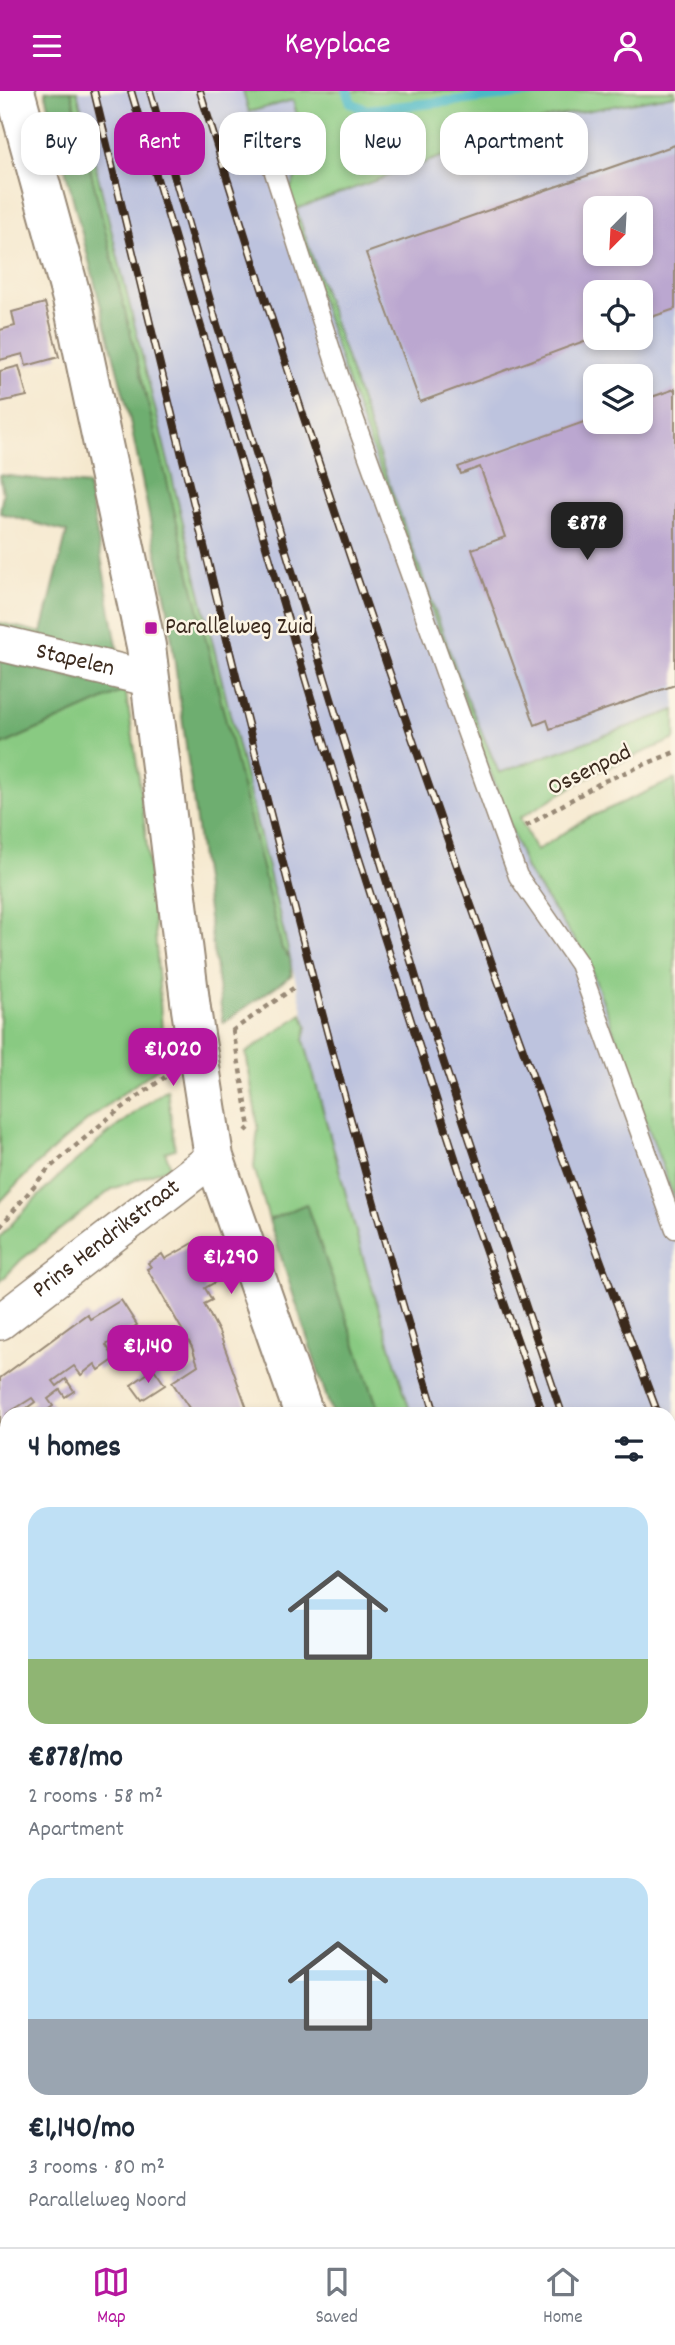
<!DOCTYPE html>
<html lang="en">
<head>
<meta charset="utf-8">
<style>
	body { margin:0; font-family:Dekko,sans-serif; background:#f2f2f3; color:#1f2937; height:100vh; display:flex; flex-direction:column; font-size:26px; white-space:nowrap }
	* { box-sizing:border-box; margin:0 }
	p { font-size:23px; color:#747a83 }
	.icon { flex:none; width:38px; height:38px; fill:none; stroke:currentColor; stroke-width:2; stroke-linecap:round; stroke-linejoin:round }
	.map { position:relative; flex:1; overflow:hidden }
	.drawer { position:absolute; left:0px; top:1316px; width:676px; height:840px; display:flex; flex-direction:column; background:#fff; border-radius:21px 21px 0 0; box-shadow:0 4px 10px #0003 }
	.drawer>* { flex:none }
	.guide { position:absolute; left:21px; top:21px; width:634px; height:63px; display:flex; gap:14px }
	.needle { width:46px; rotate:204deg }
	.fabs { position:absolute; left:583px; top:105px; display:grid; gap:14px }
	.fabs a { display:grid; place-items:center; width:70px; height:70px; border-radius:14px; background:#fff; box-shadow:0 4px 10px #0003; font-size:35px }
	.price { position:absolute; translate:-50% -60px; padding:0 16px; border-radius:14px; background:#b5179e; color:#fff; font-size:23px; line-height:46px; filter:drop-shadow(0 2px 4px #0008) }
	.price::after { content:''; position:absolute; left:50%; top:42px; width:21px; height:16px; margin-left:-10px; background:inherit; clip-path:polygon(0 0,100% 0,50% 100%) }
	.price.selected { background:#222; color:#fff }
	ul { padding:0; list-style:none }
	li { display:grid; align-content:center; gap:14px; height:371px; padding:0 28px }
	li span { display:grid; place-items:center; height:217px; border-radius:21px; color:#555 }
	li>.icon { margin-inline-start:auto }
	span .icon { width:126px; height:126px; fill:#fffc; stroke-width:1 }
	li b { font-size:30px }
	h2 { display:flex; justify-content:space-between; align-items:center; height:84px; padding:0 28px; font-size:30px }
	.tag { padding:0 24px; border-radius:21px; background:#fff; box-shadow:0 4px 10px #0003; font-size:24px; line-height:63px }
	.tag.selected { background:#b5179e; color:#fff }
	header { display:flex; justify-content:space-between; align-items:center; height:91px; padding:0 28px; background:#b5179e; color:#fff; font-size:32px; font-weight:600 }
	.dock { display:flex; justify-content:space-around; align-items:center; height:98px; border-top:2px solid #e0e1e3; background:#fff; font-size:19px; color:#747a83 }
	.dock a { display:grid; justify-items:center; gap:4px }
	.dock .selected { color:#b5179e }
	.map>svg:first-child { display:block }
	.industrial { fill:#bdc3de; fill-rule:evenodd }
	.green { fill:#89ca82; stroke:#627a50; stroke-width:2 }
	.forest { fill:#6eae70; stroke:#546c47; stroke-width:2 }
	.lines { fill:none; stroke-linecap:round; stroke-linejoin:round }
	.stream { stroke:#4cb9c6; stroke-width:10 }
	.building { fill:#bba7d0; fill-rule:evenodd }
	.service-casing { stroke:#988976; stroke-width:21 }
	.minor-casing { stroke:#988976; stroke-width:38 }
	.tertiary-casing { stroke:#988976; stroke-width:42 }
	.path { stroke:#988976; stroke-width:4.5; stroke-dasharray:5 5; stroke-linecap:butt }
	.service { stroke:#fff; stroke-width:18 }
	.minor { stroke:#fff; stroke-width:35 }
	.tertiary { stroke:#fff; stroke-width:38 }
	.rail-casing { stroke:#3b2a1e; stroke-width:8 }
	.rail { stroke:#fcf5e5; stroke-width:5; stroke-dasharray:16; stroke-linecap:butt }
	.poi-dot { fill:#b5179e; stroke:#fcf5e5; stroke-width:2.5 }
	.labels { text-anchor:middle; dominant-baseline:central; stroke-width:5; stroke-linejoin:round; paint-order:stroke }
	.poi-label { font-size:24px; fill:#3b2a1e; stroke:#fcf5e5; text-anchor:start }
	.street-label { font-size:24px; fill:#3b2a1e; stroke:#fcf5e5 }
</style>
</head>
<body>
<header><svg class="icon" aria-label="menu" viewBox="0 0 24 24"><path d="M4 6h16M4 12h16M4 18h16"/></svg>Keyplace<svg class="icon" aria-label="person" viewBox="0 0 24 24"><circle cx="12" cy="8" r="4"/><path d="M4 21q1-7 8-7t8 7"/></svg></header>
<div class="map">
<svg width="675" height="2156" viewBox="0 0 675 2156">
	<rect width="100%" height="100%" fill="#fcf5e5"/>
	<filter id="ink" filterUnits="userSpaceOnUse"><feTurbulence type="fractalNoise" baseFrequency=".0143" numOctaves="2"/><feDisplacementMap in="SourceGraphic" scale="14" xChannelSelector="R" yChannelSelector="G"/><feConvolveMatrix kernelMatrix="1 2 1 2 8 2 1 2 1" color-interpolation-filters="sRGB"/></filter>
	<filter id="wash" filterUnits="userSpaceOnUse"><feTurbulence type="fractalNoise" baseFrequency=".00686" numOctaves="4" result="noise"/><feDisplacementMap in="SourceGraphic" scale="28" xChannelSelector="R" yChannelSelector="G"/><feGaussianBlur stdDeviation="1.57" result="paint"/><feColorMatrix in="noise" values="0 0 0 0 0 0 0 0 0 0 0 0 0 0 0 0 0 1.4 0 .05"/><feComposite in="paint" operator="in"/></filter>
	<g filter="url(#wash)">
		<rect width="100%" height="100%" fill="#f5e8ce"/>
		<!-- industrial -->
		<path class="industrial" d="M 71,0 L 675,0 L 675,619 L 499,683 L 558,807 L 578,841 L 675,1102 L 675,2114 L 668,2096 L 668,1323 L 411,1323 L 364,1170 L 304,949 L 307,935 L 290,867 L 282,858 ZM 595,117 L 640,117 L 640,163 L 595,163 ZM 595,201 L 640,201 L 640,247 L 595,247 ZM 595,285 L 640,285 L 640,331 L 595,331 Z"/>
		<!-- green -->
		<g class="green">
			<polygon points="71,0 77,0 290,867 282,858"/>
			<polygon points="243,0 675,0 675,4 552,26 296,118 383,376 464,600 499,682 675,619 675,648 597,681 520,727 536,760 586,728 675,688 675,1110 588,869 526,778 348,292 287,104 307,62 293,9 249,21"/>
			<path d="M 0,532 L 118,560 C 145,696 156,837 164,973 C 105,1014 49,1057 0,1111 L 0,655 L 125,599 L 0,570 Z"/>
			<polygon points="302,923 307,935 304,949 364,1170 411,1323 380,1323 306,1113 269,1129 254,1076 258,1036 246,962"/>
			<path d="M 167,998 L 175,1058 L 165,1061 L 171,1076 L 112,1098 L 21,1169 L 0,1191 L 0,1146 C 50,1089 105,1042 167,998 Z"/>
		</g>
		<!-- forest -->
		<g class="forest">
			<polygon points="45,0 71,0 282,858 290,867 292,884 223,932 167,513 128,320"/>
			<polygon points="0,384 88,394 118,560 107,563 41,545 67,441 0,422 3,402"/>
			<polygon points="0,570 126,599 0,655"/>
			<polygon points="306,1113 380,1323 332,1323 269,1129"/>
		</g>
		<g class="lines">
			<!-- stream -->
			<polyline class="stream" points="347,0 351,12 366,19 547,0"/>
		</g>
		<g id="blocks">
			<!-- building -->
			<g class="building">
				<path d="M 675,54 L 675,218 L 640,230 L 640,201 L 595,201 L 595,246 L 420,311 L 366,162 ZM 595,117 L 640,117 L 640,163 L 595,163 Z"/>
				<polygon points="45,212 59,266 26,275 23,263 0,269 0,239 15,235 12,221"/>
				<polygon points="19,275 27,305 0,311 0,280"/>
				<polygon points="675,298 675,594 550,638 547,629 535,634 472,458 505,446 480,376 461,383 458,376 595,327 595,331 640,331 640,310"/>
				<polygon points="197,1150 219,1189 205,1197 212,1209 204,1213 219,1241 249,1323 193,1323 172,1291 198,1274 192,1256 147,1178 151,1176 148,1172 162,1163 165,1168"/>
				<polygon points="121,1209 137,1234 106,1254 115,1268 99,1279 95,1273 81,1284 74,1275 53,1290 57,1295 66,1288 74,1300 65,1306 60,1299 48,1308 53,1315 42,1323 32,1323 27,1317 35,1311 32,1307 7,1323 7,1338 3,1341 7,1350 0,1355 0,1287 87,1223 90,1228"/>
				<polygon points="154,1278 165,1294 142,1309 131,1294"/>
				<polygon points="0,1430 7,1438 7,1489 0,1481"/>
				<polygon points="0,1553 7,1562 7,1625 0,1617"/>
				<polygon points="7,1747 7,1797 0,1788 0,1752"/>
				<polygon points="7,1913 7,1971 0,1963 0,1935 7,1929 0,1919"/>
				<polygon points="675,1977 675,2005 668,2010 668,1982"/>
				<polygon points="0,2032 7,2040 4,2053 0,2049"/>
				<polygon points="668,2097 675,2114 675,2156 632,2156 629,2149 668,2149"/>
				<polygon points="0,2128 7,2136 7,2149 17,2149 23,2156 0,2156"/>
				<polygon points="135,2149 168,2149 160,2156 126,2156"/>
				<polygon points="253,2149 291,2149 295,2154 302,2149 309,2149 314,2156 260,2156"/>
				<polygon points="319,2149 366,2149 358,2156 325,2156"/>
			</g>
		</g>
	</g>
	<g filter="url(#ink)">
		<use href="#blocks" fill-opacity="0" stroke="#988976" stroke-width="2"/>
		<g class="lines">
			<defs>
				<g id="service">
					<polyline points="276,49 272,75 342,293 518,785 579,873 675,1138"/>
					<polyline points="0,1691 7,1685"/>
				</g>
				<g id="minor">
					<path id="s1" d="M 0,552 L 151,588"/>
					<path id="s2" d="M 0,1231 L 214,1066"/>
					<polyline points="0,1524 7,1533"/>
					<polyline points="0,1850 7,1859"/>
					<polyline points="410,2156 418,2149"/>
				</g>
				<g id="tertiary">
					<polyline points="15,0 72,208 146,555 191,918 214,1066 304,1323"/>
					<polyline points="544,2149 544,2156"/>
				</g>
			</defs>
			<!-- service casing -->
			<use href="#service" class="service-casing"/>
			<!-- minor casing -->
			<use href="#minor" class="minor-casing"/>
			<!-- tertiary casing -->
			<use href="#tertiary" class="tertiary-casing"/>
			<!-- path -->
			<g class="path">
				<polyline points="526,735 602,691 675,661"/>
				<polyline points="233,939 250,1036 246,1040"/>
				<polyline points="232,940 295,896"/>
				<polyline points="0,1136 48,1078 111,1025 165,986"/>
				<polyline points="668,1822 675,1820"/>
				<polyline points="668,1879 675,1897"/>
				<polyline points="668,1998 675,1993"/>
				<polyline points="576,2153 589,2149"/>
			</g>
			<!-- service -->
			<use href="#service" class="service"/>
			<!-- minor -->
			<use href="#minor" class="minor"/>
			<!-- tertiary -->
			<use href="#tertiary" class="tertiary"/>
			<defs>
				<g id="rail">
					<path d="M 94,0 C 201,442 304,887 435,1323"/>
					<polyline points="131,0 355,755 473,1123 543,1323"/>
					<polyline points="150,0 215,227 425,916 562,1323"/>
					<path d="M 200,0 C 337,447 493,886 658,1323"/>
					<polyline points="668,1350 675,1367"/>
					<polyline points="668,1617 675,1636"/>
					<polyline points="668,1672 675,1690"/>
					<polyline points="668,2026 675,2044"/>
				</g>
			</defs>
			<!-- rail casing -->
			<use href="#rail" class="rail-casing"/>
			<!-- rail -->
			<use href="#rail" class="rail"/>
		</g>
	</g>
	<!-- markers -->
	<rect class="poi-dot" x="144" y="530" width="14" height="14" rx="3.5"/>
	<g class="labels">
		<!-- poi labels -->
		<g class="poi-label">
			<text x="165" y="537">Parallelweg Zuid</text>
		</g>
		<!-- street labels -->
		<g class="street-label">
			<text stroke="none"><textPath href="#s1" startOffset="77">Stapelen</textPath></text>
			<text transform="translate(590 680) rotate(-26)">Ossenpad</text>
			<text stroke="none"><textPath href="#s2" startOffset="135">Prins Hendrikstraat</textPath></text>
		</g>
	</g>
</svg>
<div class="fabs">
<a><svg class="needle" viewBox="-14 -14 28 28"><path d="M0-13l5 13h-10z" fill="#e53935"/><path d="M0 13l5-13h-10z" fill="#747a83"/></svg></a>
<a><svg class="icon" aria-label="locate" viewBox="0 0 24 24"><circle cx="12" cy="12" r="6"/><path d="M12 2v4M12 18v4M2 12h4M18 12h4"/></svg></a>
<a><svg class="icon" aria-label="layers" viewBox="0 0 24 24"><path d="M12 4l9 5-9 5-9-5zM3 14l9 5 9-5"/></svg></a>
</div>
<b class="price selected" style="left:587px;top:471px">€878</b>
<b class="price" style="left:173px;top:997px">€1,020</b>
<b class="price" style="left:231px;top:1205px">€1,290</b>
<b class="price" style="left:148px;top:1294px">€1,140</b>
<div class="guide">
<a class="tag">Buy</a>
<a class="tag selected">Rent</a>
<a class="tag">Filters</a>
<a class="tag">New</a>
<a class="tag">Apartment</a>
</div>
<section class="drawer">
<h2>4 homes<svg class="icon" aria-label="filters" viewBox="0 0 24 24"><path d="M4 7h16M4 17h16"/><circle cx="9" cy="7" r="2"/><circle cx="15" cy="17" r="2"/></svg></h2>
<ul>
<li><span style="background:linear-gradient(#bfe0f5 70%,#8fb573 0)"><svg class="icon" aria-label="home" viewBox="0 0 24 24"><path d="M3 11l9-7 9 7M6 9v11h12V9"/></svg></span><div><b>€878/mo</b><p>2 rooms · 58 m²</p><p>Apartment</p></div></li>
<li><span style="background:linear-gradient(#bfe0f5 65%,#9aa5b1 0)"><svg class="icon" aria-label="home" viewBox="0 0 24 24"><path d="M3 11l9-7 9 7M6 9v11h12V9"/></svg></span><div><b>€1,140/mo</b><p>3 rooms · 80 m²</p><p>Parallelweg Noord</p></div></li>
</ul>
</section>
</div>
<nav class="dock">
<a class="selected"><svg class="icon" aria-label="map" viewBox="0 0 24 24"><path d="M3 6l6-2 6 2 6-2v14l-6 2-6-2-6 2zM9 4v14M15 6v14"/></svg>Map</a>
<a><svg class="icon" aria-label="saved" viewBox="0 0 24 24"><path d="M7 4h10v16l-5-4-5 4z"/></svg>Saved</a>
<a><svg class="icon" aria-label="home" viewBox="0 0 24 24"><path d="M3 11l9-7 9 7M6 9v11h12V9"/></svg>Home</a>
</nav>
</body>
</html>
